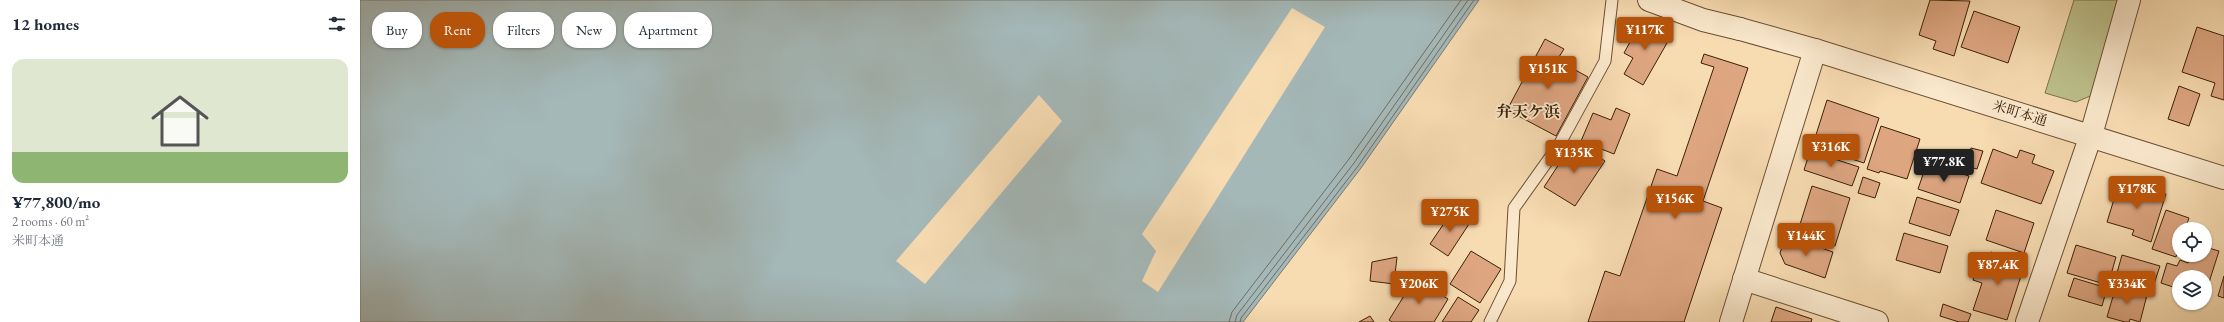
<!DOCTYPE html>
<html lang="en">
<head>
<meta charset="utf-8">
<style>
	body { margin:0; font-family:"EB Garamond","Noto Serif JP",serif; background:#f2f2f3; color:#1f2937; height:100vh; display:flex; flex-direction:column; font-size:15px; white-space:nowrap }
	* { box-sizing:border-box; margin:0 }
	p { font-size:13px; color:#747a83 }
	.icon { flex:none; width:22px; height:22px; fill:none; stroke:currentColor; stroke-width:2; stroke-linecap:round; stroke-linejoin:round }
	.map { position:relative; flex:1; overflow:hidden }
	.details { display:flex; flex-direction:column; background:#fff; width:360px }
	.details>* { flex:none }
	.top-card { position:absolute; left:12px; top:12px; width:380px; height:36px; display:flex; gap:8px }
	.buttons { position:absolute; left:1812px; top:222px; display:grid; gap:8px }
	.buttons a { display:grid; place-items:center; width:40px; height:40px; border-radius:50%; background:#fff; box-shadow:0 1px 3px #0004; font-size:20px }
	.price { position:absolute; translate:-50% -34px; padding:0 9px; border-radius:4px; background:#b45309; color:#fff; font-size:13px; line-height:26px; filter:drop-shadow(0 1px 2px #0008) }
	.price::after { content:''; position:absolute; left:50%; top:24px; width:12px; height:9px; margin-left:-6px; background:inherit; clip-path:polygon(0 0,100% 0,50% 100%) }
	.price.on { background:#222; color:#fff }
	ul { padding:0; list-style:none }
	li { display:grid; align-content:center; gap:8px; height:212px; padding:0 12px }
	li span { display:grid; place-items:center; height:124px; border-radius:12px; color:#555 }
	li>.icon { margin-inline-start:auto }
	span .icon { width:72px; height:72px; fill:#fffc; stroke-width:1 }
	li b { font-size:17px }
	h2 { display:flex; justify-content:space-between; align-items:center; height:48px; padding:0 12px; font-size:17px }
	.pill { padding:0 14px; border-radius:16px; background:#fff; box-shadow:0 1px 3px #0004; font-size:14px; line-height:36px }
	.pill.on { background:#b45309; color:#fff }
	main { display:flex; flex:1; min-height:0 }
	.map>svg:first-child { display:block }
	.green { fill:#bdc08c; stroke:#7e704a }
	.water { fill:#a4b8b8; stroke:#7b7b71 }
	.pier { fill:#f7dbb1 }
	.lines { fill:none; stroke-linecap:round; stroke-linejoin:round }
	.shore { stroke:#716c60; stroke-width:1 }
	.building { fill:#dda681; stroke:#3e2007 }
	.service-casing { stroke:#6c4f32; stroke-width:13 }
	.minor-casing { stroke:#6c4f32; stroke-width:24 }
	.tertiary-casing { stroke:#6c4f32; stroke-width:24 }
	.service { stroke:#fae8cc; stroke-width:11 }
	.minor { stroke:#fae8cc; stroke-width:22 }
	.tertiary { stroke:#fae8cc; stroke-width:22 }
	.labels { text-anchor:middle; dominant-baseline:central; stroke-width:3.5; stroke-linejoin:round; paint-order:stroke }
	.street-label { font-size:14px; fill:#3e2007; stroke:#fae8cc }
	.quarter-label { font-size:16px; font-weight:bold; fill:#3e2007; stroke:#fae8cc }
</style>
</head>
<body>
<main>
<section class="details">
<h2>12 homes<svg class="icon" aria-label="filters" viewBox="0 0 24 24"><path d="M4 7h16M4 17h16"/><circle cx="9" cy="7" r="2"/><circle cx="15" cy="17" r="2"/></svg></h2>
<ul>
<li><span style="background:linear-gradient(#dfe7d0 75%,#8fb573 0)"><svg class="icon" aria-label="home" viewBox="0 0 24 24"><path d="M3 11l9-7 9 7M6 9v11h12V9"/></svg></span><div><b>¥77,800/mo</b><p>2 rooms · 60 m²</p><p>米町本通</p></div></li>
</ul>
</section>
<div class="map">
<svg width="1864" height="322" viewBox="0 0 1864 322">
	<rect width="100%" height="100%" fill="#f7dbb1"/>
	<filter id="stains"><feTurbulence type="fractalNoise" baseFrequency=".005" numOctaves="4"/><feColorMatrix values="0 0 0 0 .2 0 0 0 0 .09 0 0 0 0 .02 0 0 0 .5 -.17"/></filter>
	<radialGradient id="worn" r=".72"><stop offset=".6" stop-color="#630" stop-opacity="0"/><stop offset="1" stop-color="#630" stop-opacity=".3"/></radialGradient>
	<!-- green -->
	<polygon class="green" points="1714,0 1761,0 1735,94 1716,102 1685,93"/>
	<!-- water -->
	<polygon class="water" points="0,0 1119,0 1001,168 883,322 0,322"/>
	<!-- pier -->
	<g class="pier">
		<polygon points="932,8 965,27 798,292 782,281 796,251 782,234"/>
		<polygon points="679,95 702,121 565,284 536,261"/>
	</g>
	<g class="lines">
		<!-- shore -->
		<g class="shore">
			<polyline points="869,322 872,312 989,159 1101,0"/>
			<polyline points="875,322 877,315 994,163 1108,0"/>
			<polyline points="880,322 881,318 998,166 1114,0"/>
		</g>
	</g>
	<!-- building -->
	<g class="building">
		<polygon points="1570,0 1610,1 1594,56 1573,49 1576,41 1559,35"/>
		<polygon points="1614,11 1660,27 1648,63 1601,47"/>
		<polygon points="1282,20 1311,36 1283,85 1264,74 1273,58 1264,53"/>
		<polygon points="1837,27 1864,36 1864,100 1851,96 1855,83 1822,72"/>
		<polygon points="1185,39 1204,49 1197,60 1228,77 1196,136 1147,110"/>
		<polygon points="1344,54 1388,68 1343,201 1362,208 1324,322 1228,322 1245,271 1260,276 1297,169 1317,176 1354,67 1341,63"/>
		<polygon points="1819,86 1840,94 1829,126 1808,119"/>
		<polygon points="1467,100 1519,118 1504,163 1473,153 1476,145 1455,138"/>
		<polygon points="1256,108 1270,114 1254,154 1221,141 1233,113 1251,120"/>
		<polygon points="1521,126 1560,139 1547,179 1520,171 1519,173 1507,169"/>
		<polygon points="1214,141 1245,161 1215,206 1184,187"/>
		<polygon points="1611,148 1623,151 1617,169 1605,166"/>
		<polygon points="1633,149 1657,158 1660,150 1675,155 1672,163 1694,171 1681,204 1621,183"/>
		<polygon points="1450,151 1499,167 1492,186 1444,170"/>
		<polygon points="1567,163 1609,176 1600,203 1558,189"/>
		<polygon points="1503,177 1520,183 1515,198 1498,193"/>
		<polygon points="1759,183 1788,192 1789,188 1806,194 1791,242 1772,235 1774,230 1747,222"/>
		<polygon points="1452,186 1490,198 1475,246 1437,234"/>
		<polygon points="1557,197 1599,210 1590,236 1549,223"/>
		<polygon points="1093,210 1111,221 1088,256 1070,244"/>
		<polygon points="1636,210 1674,223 1664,253 1626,240"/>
		<polygon points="1806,210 1829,218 1825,229 1819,229 1819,247 1816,257 1792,249"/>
		<polygon points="1544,233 1588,246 1580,273 1536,260"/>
		<polygon points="1426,236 1473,252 1465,278 1425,264 1420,253"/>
		<polygon points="1716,245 1756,257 1748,285 1707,273"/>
		<polygon points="1845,247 1859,251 1845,295 1845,277 1819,277 1819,289 1801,283 1807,263 1817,266 1820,260 1828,263 1831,255 1845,255"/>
		<polygon points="1111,251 1141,269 1120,303 1090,284"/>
		<polygon points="1631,252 1665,263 1647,320 1613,310 1622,283 1613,280 1617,267 1625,270"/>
		<polygon points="1762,255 1800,266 1791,293 1755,280"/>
		<polygon points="1037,257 1034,284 1010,281 1012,262"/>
		<polygon points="1864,276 1864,298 1858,296"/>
		<polygon points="1055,278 1088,299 1074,322 1032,322 1029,320"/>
		<polygon points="1714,278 1747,288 1742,306 1708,296"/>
		<polygon points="1756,286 1787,295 1780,322 1770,319 1769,322 1765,322 1747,317"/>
		<polygon points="1098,297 1119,310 1111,322 1082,322"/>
		<polygon points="1583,304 1611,314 1608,322 1599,322 1580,316"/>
		<polygon points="1416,307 1452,319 1451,322 1411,322"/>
		<polygon points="1010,316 1014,322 999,322"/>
	</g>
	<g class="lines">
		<defs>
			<polyline id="service" points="1130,322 1150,281 1154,208 1199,145 1245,61 1252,0"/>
			<g id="minor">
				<polyline points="1289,0 1343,20 1380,29"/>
				<polyline points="1384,279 1517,322"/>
				<polyline points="1667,322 1731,135 1769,0"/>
			</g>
			<g id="tertiary">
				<polyline points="1380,29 1455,50 1864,178"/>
				<polyline points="1371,322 1455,50"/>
			</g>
		</defs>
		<!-- service casing -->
		<use href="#service" class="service-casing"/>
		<!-- minor casing -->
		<use href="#minor" class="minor-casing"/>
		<!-- tertiary casing -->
		<use href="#tertiary" class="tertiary-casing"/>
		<!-- service -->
		<use href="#service" class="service"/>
		<!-- minor -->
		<use href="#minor" class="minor"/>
		<!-- tertiary -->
		<use href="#tertiary" class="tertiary"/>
	</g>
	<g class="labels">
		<!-- street labels -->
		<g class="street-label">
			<text transform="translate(1660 113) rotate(17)">米町本通</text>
		</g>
		<!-- quarter labels -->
		<g class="quarter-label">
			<text x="1168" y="111">弁天ケ浜</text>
		</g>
	</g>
	<rect width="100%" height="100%" filter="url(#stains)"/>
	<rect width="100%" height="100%" fill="url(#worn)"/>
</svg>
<div class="buttons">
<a><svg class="icon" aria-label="locate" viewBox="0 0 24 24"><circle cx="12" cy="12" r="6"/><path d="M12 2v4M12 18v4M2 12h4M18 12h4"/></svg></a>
<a><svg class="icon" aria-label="layers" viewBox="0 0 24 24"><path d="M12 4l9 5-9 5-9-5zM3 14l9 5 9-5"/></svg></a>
</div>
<b class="price" style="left:1285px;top:51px">¥117K</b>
<b class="price" style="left:1188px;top:90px">¥151K</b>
<b class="price" style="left:1471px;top:168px">¥316K</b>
<b class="price" style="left:1214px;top:174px">¥135K</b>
<b class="price on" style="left:1584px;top:183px">¥77.8K</b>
<b class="price" style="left:1777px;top:210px">¥178K</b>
<b class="price" style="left:1315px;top:220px">¥156K</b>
<b class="price" style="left:1090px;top:233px">¥275K</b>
<b class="price" style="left:1446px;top:257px">¥144K</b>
<b class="price" style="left:1638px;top:286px">¥87.4K</b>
<b class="price" style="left:1059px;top:305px">¥206K</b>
<b class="price" style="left:1767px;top:305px">¥334K</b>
<div class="top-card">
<a class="pill">Buy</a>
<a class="pill on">Rent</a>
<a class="pill">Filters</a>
<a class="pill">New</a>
<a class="pill">Apartment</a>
</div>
</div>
</main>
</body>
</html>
